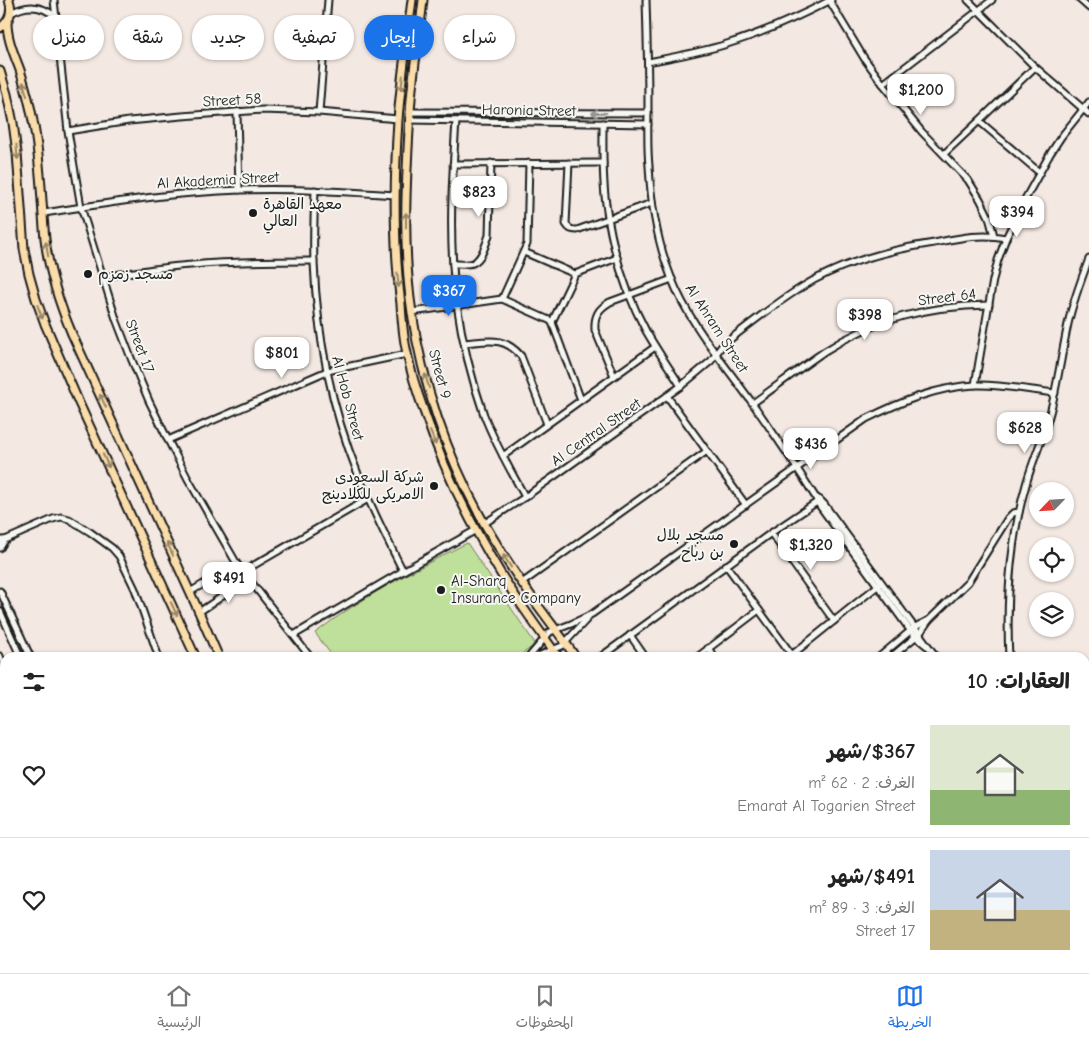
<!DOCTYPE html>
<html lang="ar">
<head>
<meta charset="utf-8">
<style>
	body { margin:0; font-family:"Comic Neue","Playpen Sans Arabic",sans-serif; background:#f2f2f2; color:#222; direction:rtl; height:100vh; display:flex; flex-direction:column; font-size:19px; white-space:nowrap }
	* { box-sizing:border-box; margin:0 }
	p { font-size:16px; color:#767676 }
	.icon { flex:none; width:28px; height:28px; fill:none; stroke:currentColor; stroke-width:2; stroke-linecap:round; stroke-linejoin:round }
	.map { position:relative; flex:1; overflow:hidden; direction:ltr }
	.side { position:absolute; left:0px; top:652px; width:1090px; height:321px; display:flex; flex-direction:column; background:#fff; border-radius:15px 15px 0 0; box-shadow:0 1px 4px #0004; direction:rtl }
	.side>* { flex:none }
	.guide { position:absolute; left:15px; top:15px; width:500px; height:45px; direction:rtl; display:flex; gap:10px }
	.needle { width:32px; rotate:245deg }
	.tools { position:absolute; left:1029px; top:482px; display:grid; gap:10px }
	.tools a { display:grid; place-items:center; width:45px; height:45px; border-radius:50%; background:#fff; box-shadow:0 1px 4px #0004; font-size:25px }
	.price { position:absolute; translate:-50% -42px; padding:0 11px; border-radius:10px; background:#fff; color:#222; font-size:16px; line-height:32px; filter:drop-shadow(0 1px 2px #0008) }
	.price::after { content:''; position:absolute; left:50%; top:30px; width:15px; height:11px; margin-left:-8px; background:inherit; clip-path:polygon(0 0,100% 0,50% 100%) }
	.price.current { background:#1a73e8; color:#fff }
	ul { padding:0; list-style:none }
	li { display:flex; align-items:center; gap:15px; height:125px; padding:0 20px }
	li+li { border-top:1px solid #e0e0e0 }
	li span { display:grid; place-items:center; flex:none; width:140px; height:100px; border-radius:0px; color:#555 }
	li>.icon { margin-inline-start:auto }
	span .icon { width:60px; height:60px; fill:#fffc; stroke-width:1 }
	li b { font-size:21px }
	h2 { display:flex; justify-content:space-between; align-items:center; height:60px; padding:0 20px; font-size:21px }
	.pill { padding:0 18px; border-radius:22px; background:#fff; box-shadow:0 1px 4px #0004; font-size:18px; line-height:45px }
	.pill.current { background:#1a73e8; color:#fff }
	.dock { display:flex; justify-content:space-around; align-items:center; height:70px; border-top:1px solid #e0e0e0; background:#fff; font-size:14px; color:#767676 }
	.dock a { display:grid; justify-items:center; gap:2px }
	.dock .current { color:#1a73e8 }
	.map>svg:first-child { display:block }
	.green { fill:#bfe09a; stroke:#6e7e5b }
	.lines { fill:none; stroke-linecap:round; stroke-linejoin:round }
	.minor-casing { stroke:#1c1c1c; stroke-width:9 }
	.major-casing { stroke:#1c1c1c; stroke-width:11 }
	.minor { stroke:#f6f6f2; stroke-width:5 }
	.major { stroke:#faddab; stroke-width:7 }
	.oneway { stroke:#96866b }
	.oneway2 { stroke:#949492 }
	.poi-dot { fill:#1c1c1c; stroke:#f6f6f2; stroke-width:2 }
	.labels { text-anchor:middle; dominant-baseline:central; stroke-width:4; stroke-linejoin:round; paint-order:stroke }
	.street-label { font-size:15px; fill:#1c1c1c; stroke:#f6f6f2 }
	.poi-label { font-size:15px; fill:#1c1c1c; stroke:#f6f6f2; text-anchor:start }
</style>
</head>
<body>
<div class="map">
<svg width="1089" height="973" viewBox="0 0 1089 973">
	<rect width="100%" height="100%" fill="#f3e8e2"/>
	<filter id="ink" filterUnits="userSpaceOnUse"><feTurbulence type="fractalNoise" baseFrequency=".02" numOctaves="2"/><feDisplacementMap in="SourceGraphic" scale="10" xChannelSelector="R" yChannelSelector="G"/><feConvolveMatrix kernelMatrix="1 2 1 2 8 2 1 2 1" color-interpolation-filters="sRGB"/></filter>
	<g filter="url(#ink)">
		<!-- green -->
		<g class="green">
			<path d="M 467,543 L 534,642 L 533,646 L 518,657 L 333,657 L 315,633 C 362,597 416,569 467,543 Z"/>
			<polygon points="477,969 523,969 524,973 479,973"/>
			<rect x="847" y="969" width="23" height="4"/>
		</g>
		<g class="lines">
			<defs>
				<g id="minor">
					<polyline points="54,0 68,131 81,207 116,319 131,358 149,401 168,440 188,479 237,564 311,658"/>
					<path d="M 646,0 C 647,35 648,71 648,106 C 648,126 647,146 649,166 C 651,204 657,242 671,277 C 689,324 724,363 753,404 C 775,435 796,466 816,498 L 817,502 L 910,630 L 916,637 L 927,646"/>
					<polyline points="829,0 864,58 883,84 922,132 968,180 980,199 989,217 994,236"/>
					<polyline points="968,0 1035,67 1089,114"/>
					<polyline points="1080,0 1089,8"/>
					<path d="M 11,13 C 27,4 42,5 56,17"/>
					<path d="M 648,62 C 674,57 701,52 727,44 C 763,33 798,17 831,0"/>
					<polyline points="883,84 992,0"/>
					<polyline points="237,112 239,190"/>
					<polyline points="319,112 328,0"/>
					<polyline points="410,112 648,113"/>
					<polyline points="409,120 648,124"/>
					<path d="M 456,121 C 452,182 448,244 457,304 C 462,341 472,380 484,415 C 495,444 511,471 525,497"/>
					<polyline points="979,121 1039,172"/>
					<path d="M 603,123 C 603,150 602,177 606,204 C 612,248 625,292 646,331 C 657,350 669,368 681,386"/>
					<polyline points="68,131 129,121 182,116 263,110 319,112 398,119"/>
					<polyline points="944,154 979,121 1035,67"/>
					<path d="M 569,163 L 566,224 C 569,229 571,230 577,230 L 652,203"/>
					<polyline points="453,164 603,163"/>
					<path d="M 315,190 C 314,214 313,239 314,263 C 317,335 331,407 358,474 C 371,508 387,539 403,571"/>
					<path d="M 44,213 C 109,203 174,192 240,190 C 291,188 343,191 395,195"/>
					<polyline points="524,252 575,274"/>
					<path d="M 453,264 C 459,264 467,265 473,263 C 482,259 486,244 489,235 L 491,163"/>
					<path d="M 103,277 C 132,272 161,267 191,265 C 232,261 273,261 314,261"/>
					<polyline points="502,299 527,244 529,163"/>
					<polyline points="412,312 502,299 549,320 552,322 553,325 581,400"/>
					<polyline points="552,322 575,274 617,258"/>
					<path d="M 465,343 C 489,341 504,336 521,356 L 547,424"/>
					<path d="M 614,376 L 595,330 C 594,316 598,309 610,302 L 672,279"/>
					<polyline points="975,385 993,280 998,260 1006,238 1024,201 1050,154 1061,137 1089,102"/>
					<polyline points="667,396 746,505"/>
					<path d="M 753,403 C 777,386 800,368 825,351 C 876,318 929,306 989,305"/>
					<polyline points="168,440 327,371 407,354"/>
					<polyline points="503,456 655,347"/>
					<polyline points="817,498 820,500 824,504 937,658"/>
					<path d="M 485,523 L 525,497 L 681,386 L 711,361 L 721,347 L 728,341 C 752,322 776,303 802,287 C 842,262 888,250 934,243 C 959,238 981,233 1006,238"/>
					<polyline points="771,533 834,621"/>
					<polyline points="0,540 5,540 53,519 61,517 69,519 90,532 112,548 119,556 135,589 159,658"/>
					<polyline points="0,548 5,540"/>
					<polyline points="726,565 792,655"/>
					<polyline points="242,572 368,499"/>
					<polyline points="522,583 707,451"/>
					<polyline points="0,591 31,658"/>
					<polyline points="190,592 237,564"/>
					<polyline points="0,611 21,658"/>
					<polyline points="199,612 248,579"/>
					<polyline points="294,635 403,571 476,530"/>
					<polyline points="630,635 646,658"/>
					<polyline points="708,648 715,658"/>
					<path d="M 0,656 C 5,667 7,677 0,688"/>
					<path d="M 528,658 L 550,632 L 571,624 L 592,614 L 866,419 C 900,402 936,387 975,385 C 1001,384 1028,390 1055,393"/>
					<polyline points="533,658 562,646 588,618"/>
					<polyline points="599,658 771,533 820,500"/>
					<polyline points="696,658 759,610"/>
					<polyline points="788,658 880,584"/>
					<polyline points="878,658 915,627 929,620"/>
					<polyline points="890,658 920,633 929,620 968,582 1008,518 1013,513 1019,512"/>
					<path d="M 1009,658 C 1006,598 1010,539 1027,481 C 1034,457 1045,434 1051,409 C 1058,381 1062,352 1068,324 C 1073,301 1081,280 1089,259"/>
					<polyline points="0,760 5,765"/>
					<polyline points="0,795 5,795"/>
					<polyline points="0,800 5,799"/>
					<polyline points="0,837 5,835"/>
					<polyline points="0,880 5,877"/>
					<polyline points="65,969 68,973"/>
					<polyline points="102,969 102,973"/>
					<polyline points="137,969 137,973"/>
					<polyline points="155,969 156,973"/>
					<polyline points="164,969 165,973"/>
					<polyline points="292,969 295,973"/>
					<polyline points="424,969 426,973"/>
					<polyline points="471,969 473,973"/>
					<polyline points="529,969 529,973"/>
					<polyline points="576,969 576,973"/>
					<polyline points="781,969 781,973"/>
					<polyline points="841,969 842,973"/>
					<polyline points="875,969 876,973"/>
					<polyline points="927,969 928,973"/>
					<polyline points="979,969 980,973"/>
					<polyline points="1036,969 1036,973"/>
				</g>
				<g id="major">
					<path d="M 412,0 C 407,40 401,80 398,120 C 394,182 393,243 401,304 C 402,320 403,337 407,353 C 411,373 417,392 424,411 C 443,468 470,523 501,574 C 519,603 539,630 559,658"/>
					<path d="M 423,0 C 419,37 412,76 410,113 C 406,179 402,247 412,313 C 423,386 448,458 484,523 C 498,547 513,571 529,593 C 544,615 561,635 576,658"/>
					<path d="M 7,22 C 7,39 14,54 20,70 C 25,86 30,104 33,121 C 41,160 41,199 45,239 C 49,272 59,303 72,334 L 199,612 L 219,658"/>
					<path d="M 0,28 C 10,21 13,12 9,0"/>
					<polyline points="0,71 7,94 13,123 17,153 24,249 29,274 36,299 45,324 79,403 196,658"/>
					<polyline points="328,969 329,973"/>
					<polyline points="343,969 344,973"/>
					<polyline points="625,969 625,973"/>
					<polyline points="700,969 701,973"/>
					<polyline points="709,969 710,973"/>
				</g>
			</defs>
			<!-- minor casing -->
			<use href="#minor" class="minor-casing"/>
			<!-- major casing -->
			<use href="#major" class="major-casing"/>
			<!-- minor -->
			<use href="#minor" class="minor"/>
			<!-- major -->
			<use href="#major" class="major"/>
		</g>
		<!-- one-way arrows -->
		<defs><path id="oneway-shaft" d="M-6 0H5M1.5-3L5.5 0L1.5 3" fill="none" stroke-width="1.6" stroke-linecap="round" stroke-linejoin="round" transform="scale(1.25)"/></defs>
		<g class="oneway">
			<use href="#oneway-shaft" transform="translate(402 83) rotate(96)"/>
			<use href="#oneway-shaft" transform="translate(25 89) rotate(-106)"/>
			<use href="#oneway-shaft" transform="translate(17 152) rotate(85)"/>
			<use href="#oneway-shaft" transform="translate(406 220) rotate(-90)"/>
			<use href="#oneway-shaft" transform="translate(47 249) rotate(-99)"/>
			<use href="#oneway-shaft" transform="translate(398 280) rotate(85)"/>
			<use href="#oneway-shaft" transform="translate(40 312) rotate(69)"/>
			<use href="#oneway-shaft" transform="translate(427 381) rotate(-106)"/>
			<use href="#oneway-shaft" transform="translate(103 401) rotate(-115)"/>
			<use href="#oneway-shaft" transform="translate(433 438) rotate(68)"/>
			<use href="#oneway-shaft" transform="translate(106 461) rotate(65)"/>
			<use href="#oneway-shaft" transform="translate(170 549) rotate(-115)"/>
			<use href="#oneway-shaft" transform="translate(507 561) rotate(-122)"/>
			<use href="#oneway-shaft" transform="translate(174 609) rotate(65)"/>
		</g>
		<use class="oneway2" href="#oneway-shaft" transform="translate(599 113) rotate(-180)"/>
	</g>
	<!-- markers -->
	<g class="poi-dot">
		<circle cx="253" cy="213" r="5"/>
		<circle cx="88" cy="274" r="5"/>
		<circle cx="434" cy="486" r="5"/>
		<circle cx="734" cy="544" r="5"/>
		<circle cx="441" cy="590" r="5"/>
	</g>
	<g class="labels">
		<!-- street labels -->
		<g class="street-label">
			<text transform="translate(232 100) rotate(-3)">Street 58</text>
			<text transform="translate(529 110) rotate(1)">Haronia Street</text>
			<text transform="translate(218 180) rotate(-3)">Al Akademia Street</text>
			<text transform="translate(947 297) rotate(-7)">Street 64</text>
			<text transform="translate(717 328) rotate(57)">Al Ahram Street</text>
			<text transform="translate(140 346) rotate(69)">Street 17</text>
			<text transform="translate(440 374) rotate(75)">Street 9</text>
			<text transform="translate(348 398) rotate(75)">Al Hob Street</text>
			<text transform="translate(596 432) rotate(-35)">Al Central Street</text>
		</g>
		<!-- poi labels -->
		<g class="poi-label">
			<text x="263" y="204">معهد القاهرة<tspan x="263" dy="17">العالي</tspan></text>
			<text x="98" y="274">مسجد زمزم</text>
			<text x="424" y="477" text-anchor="end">شركة السعودى<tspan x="424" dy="17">الامريكى للكلادينج</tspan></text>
			<text x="724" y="535" text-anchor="end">مسجد بلال<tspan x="724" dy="17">بن رباح</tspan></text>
			<text x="451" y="581">Al-Sharq<tspan x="451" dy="17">Insurance Company</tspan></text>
		</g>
	</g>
</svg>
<div class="tools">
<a><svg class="needle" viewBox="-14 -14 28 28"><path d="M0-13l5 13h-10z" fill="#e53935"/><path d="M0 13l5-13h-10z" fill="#767676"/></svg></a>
<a><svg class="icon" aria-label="locate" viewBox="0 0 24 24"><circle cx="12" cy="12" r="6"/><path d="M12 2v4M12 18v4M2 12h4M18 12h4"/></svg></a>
<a><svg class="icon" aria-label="layers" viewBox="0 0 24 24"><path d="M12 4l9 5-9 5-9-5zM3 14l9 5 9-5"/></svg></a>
</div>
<b class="price" style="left:921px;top:116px">$1,200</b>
<b class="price" style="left:479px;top:218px">$823</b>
<b class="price" style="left:1017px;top:238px">$394</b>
<b class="price current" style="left:449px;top:317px">$367</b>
<b class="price" style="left:865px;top:341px">$398</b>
<b class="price" style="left:282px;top:379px">$801</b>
<b class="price" style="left:1025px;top:454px">$628</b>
<b class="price" style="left:811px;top:470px">$436</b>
<b class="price" style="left:811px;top:571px">$1,320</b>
<b class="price" style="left:229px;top:604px">$491</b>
<div class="guide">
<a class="pill">شراء</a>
<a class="pill current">إيجار</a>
<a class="pill">تصفية</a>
<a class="pill">جديد</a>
<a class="pill">شقة</a>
<a class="pill">منزل</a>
</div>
<section class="side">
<h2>العقارات: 10<svg class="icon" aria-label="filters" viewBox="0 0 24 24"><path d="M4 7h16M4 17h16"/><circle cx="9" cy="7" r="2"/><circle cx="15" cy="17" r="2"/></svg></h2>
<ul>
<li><span style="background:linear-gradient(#dfe7d0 65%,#8fb573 0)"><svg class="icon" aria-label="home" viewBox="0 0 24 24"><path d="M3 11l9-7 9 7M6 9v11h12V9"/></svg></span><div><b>$367/شهر</b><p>الغرف: 2 · 62 m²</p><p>Emarat Al Togarien Street</p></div><svg class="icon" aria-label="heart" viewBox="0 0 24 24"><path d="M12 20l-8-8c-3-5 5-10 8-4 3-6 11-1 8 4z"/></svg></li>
<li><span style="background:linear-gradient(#c9d6e8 60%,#c2b280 0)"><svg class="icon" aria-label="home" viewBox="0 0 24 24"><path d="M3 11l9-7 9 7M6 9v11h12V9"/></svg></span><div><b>$491/شهر</b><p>الغرف: 3 · 89 m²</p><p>Street 17</p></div><svg class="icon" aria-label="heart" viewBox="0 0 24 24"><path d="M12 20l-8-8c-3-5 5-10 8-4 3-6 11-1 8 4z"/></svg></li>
</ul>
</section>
</div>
<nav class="dock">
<a class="current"><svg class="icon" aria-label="map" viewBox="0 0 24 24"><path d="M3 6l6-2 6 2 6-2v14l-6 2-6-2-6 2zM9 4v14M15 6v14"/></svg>الخريطة</a>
<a><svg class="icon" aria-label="saved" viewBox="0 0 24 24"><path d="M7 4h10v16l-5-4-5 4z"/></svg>المحفوظات</a>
<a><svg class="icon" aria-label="home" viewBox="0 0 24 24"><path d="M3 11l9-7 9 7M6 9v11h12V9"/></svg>الرئيسية</a>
</nav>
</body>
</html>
